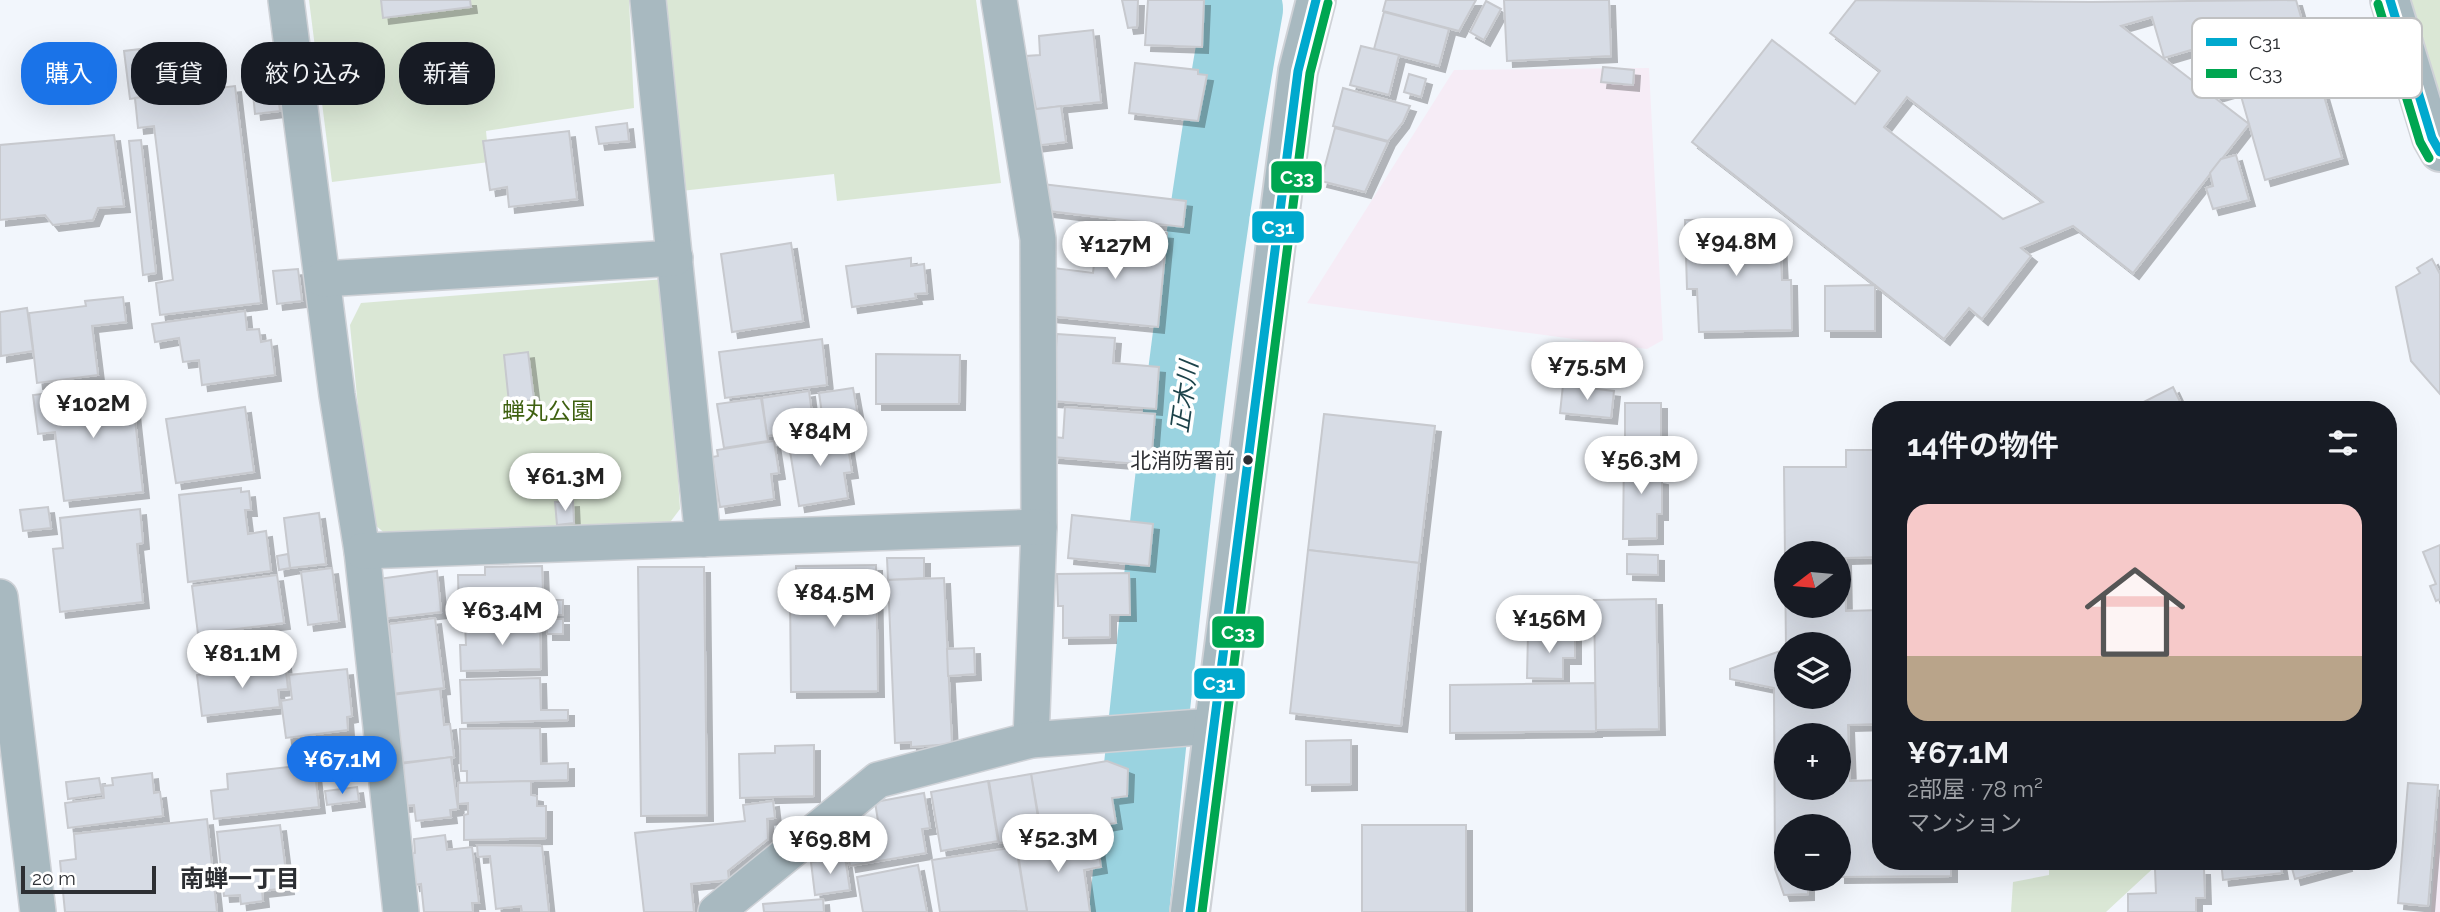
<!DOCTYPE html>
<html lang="ja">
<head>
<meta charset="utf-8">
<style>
	body { margin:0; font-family:Raleway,"Noto Sans JP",sans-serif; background:#242831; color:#f1f3f6; height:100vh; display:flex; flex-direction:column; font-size:26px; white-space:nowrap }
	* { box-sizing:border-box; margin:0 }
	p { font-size:23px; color:#9ea1a6 }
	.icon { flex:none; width:38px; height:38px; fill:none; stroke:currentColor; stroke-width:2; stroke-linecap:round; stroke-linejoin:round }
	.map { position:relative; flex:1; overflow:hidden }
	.details { position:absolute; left:1872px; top:401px; width:525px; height:469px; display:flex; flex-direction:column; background:#171b24; border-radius:28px; box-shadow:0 7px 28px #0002 }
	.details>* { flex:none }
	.hud { position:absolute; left:21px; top:42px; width:665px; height:63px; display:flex; gap:14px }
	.needle { width:46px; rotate:254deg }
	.tools { position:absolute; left:1774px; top:541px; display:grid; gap:14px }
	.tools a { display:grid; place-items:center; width:77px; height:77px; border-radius:50%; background:#171b24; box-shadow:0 7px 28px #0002; font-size:35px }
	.scale { position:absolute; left:21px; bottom:18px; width:135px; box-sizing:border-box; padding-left:7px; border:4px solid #2d2f33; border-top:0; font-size:19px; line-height:24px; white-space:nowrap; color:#2d2f33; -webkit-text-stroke:5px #fff; paint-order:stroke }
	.price { position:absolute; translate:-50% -60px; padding:0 16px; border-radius:24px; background:#fff; color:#222; font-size:23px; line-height:46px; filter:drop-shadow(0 2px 4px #0008) }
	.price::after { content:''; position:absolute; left:50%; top:42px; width:21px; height:16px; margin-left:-10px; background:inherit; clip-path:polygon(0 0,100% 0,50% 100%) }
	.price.selected { background:#1a73e8; color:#fff }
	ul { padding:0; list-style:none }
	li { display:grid; align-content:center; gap:14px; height:371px; padding:0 35px }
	li span { display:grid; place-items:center; height:217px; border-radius:21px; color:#555 }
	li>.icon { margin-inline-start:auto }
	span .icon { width:126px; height:126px; fill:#fffc; stroke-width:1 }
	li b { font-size:30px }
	h2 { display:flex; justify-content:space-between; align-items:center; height:84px; padding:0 35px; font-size:30px }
	.pill { padding:0 24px; border-radius:28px; background:#171b24; box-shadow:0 7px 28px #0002; font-size:24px; line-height:63px }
	.pill.selected { background:#1a73e8; color:#fff }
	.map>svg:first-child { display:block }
	.commercial { fill:#f6ecf6 }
	.green { fill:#dae7d5 }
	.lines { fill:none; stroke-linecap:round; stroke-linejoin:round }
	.river { stroke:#9ad3e0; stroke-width:80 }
	.building { fill:#d7dce5; stroke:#c7c9ce; stroke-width:2; fill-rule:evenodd; filter:url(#shadow) }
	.minor-casing { stroke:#cfd2d7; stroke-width:38 }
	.tertiary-casing { stroke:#cfd2d7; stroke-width:42 }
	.minor { stroke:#a8b9c0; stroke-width:35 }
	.tertiary { stroke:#a8b9c0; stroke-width:38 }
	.bus-1-casing { stroke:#fff; stroke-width:14 }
	.bus-2-casing { stroke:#fff; stroke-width:14 }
	.bus-1 { stroke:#00a9ce; stroke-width:9 }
	.bus-2 { stroke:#00a651; stroke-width:9 }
	.bus-dot { fill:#2d2f33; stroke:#fff; stroke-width:2.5 }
	.labels { text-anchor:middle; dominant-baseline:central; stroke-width:7; stroke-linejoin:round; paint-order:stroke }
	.bus-label { font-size:21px; fill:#2d2f33; stroke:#fff; text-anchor:end }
	.park-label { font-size:23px; fill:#3f6111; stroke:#fff }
	.water-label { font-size:24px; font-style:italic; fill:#1d434a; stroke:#fff }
	.neighbourhood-label { font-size:24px; font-weight:bold; fill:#2d2f33; stroke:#fff }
	.key { fill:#fff; stroke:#c0c1c2; stroke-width:2 }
	.key-label { font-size:19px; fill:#2d2f33 }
	.line-badge { stroke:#fff; stroke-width:2.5 }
	.badge-label { font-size:19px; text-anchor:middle; font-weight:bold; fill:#fff }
</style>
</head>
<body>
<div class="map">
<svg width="2440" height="912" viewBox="0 0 2440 912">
	<defs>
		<filter id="shadow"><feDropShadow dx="6" dy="6" stdDeviation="0" flood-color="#0004"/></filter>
	</defs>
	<rect width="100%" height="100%" fill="#f2f6fc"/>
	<!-- commercial -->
	<g class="commercial">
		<polygon points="1649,68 1663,340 1647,349 1307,303 1454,70"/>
		<polygon points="2440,793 2440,912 2431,912"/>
	</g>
	<!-- green -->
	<g class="green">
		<polygon points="309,0 629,0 634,108 486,131 489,162 332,182"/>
		<polygon points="663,0 976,0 1001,183 837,201 834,174 681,191"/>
		<polygon points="2406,0 2440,0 2440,109"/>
		<polygon points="665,279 680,509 665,529 387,535 369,520 350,325 361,303"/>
		<polygon points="2049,861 2161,861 2106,912 2011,912 2013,882 2049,875"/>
	</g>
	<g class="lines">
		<!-- river -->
		<path class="river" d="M 1129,912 C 1160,610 1189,308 1243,9"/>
	</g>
	<!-- building -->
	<g class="building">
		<polygon points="381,0 470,0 471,7 383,18"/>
		<polygon points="1122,0 1138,0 1137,27 1128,28"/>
		<polygon points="1148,0 1204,0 1202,47 1145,45"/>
		<polygon points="1386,0 1476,0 1459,31 1383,11"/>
		<polygon points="1504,0 1609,0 1611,56 1507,61"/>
		<path d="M 1856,0 L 2091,2 L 2296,0 L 2342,158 L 2265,180 L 2239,89 L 2215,96 L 2201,47 L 2164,58 L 2152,17 L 2121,26 L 2249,124 L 2133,273 L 2073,226 L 2021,248 L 2031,256 L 1982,319 L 1969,308 L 1944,339 L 1692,142 L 1772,40 L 1855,104 L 1880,71 L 1830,33 ZM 1907,97 L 2043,202 L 2003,219 L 1884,127 Z"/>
		<polygon points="1486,1 1501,9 1484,40 1470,32"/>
		<polygon points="1384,12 1449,29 1439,66 1374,49"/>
		<polygon points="1093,30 1101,102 1036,109 1026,56 1040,55 1039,36"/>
		<polygon points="192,43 198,90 130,99 124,51"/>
		<polygon points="1361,46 1399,55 1389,95 1350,85"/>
		<polygon points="1135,63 1198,70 1198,74 1207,75 1198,121 1129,113"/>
		<polygon points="1603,67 1634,70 1633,85 1601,82"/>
		<polygon points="1409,74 1426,79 1421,97 1404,92"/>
		<polygon points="276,80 280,111 255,114 252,83"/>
		<polygon points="235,86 261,303 160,315 156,283 173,280 154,126 138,128 135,98"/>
		<polygon points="1343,88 1410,106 1403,122 1388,141 1333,126"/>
		<polygon points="1061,106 1066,142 1034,146 1029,110"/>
		<polygon points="627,123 629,141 599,144 596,127"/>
		<polygon points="1335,128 1388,142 1365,192 1321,181"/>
		<polygon points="569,131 577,199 509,207 507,187 490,190 483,141"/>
		<polygon points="114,135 124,206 98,208 93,220 53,225 45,215 0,220 0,145"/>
		<polygon points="141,140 156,273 143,275 129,141"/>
		<polygon points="2236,155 2249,200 2213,209 2206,188 2213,186 2210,173 2221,159"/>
		<polygon points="1042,184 1186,201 1183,227 1040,210"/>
		<polygon points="1748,219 1748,238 1780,237 1782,280 1791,280 1792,330 1699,332 1697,289 1687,289 1685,220"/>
		<polygon points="1098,227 1167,233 1158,327 1049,316 1054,268 1093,273"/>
		<polygon points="791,243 803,321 732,332 721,254"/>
		<polygon points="911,258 911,266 924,264 927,293 915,294 916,298 852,307 846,266"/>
		<polygon points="2432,259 2440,274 2440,394 2411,361 2396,287 2420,273 2417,268"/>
		<polygon points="298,269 302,301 277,304 273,271"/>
		<polygon points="1875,285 1875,331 1825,331 1825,286"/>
		<polygon points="123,297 126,322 92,326 98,375 37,383 29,313 86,306 85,301"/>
		<polygon points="27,308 33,351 1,356 0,312"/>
		<polygon points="245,311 247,330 259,329 261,342 271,340 275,375 202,385 199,360 183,362 179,338 155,342 152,324"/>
		<polygon points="1057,334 1115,338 1113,363 1159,367 1156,409 1052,401"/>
		<polygon points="822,339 827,385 725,398 719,352"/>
		<polygon points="528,352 534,400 509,403 504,355"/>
		<polygon points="876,354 960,355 959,404 876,404"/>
		<polygon points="131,383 143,492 64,501 55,432 38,434 33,395"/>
		<polygon points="1563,385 1614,391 1611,418 1560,413"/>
		<polygon points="2173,387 2184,410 2128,410"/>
		<polygon points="853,388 859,422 824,428 819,393"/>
		<polygon points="809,391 814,429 767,436 762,398"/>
		<polygon points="761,398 768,441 724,448 717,404"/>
		<rect x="1625" y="403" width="36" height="41"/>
		<polygon points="245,407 254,472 176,483 166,419"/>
		<polygon points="1065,407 1155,414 1151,465 1053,457 1055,437 1063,438"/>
		<polygon points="1324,414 1435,426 1419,563 1308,550"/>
		<polygon points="813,435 815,440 846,435 852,472 844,473 848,498 799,506 788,439"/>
		<polygon points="774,441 779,473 771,474 774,499 720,507 712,457 718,456 717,450"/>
		<path d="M 1846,450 L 1881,450 L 1881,557 L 1845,558 L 1846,611 L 1881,610 L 1881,724 L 1848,725 L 1850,781 L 1881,780 L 1881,861 L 1951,861 L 1951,876 L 1839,877 L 1839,826 L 1787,826 L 1787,878 L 1808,878 L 1808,894 L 1784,895 L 1775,869 L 1774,688 L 1730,679 L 1730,669 L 1786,649 L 1784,467 L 1846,467 ZM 1787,553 L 1839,553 L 1839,606 L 1787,606 ZM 1787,644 L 1839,644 L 1839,696 L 1787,696 ZM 1787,735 L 1839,735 L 1839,788 L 1787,788 Z"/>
		<polygon points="1624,453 1656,453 1656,478 1662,479 1662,514 1657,514 1657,538 1623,539"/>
		<polygon points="241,488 241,492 249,491 251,510 245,510 248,534 266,531 271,571 188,582 179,495"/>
		<polygon points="573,501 574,523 557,525 555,502"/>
		<polygon points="48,507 51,528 23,531 20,510"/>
		<polygon points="140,509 143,543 137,544 143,602 60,612 53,549 63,548 60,518"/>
		<polygon points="319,513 326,564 290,568 284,518"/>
		<polygon points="1072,515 1153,524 1149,566 1068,558"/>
		<polygon points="2440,545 2440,599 2436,601 2430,586 2436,584 2423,552"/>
		<polygon points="1308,550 1419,563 1401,726 1290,713"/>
		<polygon points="288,554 290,568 279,570 277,556"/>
		<polygon points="1627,554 1658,555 1658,575 1627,574"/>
		<polygon points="887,558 924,558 924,578 888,580"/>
		<polygon points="876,565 878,691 791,692 790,593 796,593 796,566"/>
		<polygon points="542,566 543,590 535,591 535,613 459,615 458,575 485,575 485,567"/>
		<polygon points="638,567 704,567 707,815 641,816"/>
		<polygon points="332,568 339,621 308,625 301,572"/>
		<polygon points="437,571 441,612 382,619 378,579"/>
		<polygon points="1129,573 1130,615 1110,615 1110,637 1063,638 1063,606 1058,606 1057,574"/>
		<polygon points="277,575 284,623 198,634 192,586"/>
		<polygon points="944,578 952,744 911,747 911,742 895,743 888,580"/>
		<polygon points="1656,599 1659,729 1596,730 1594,600"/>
		<polygon points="539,600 563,600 563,615 540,615"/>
		<polygon points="435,618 444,688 391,694 386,652 392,652 389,624"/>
		<rect x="547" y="619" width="16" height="15"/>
		<polygon points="540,622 541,669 461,671 460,645 466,645 465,624"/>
		<polygon points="1528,633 1575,635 1575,658 1563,658 1563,679 1527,678"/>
		<polygon points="974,648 975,674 948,676 947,649"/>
		<polygon points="285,663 288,689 278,690 280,707 202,716 197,675"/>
		<polygon points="347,669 352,716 347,717 348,730 286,738 281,701 292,699 289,675"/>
		<polygon points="540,678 541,710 568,710 568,720 462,723 460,680"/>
		<polygon points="1595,683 1596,731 1450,733 1450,685"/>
		<polygon points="440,689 444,725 450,724 454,757 399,763 391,695"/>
		<polygon points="540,728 541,764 568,763 568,780 467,783 467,771 461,771 460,729"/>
		<polygon points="1351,740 1351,784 1306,785 1306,741"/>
		<polygon points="814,745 814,796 740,798 739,754 775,753 775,746"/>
		<polygon points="451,757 458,809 450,810 451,817 416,821 414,805 404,806 399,764"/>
		<polygon points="1107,761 1128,769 1127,796 1112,798 1116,823 1042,836 1031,774"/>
		<polygon points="314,764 319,807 214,819 211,791 228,789 227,774"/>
		<polygon points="152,773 154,793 160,792 163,816 68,828 65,803 104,798 103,786 113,785 112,778"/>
		<polygon points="1031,774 1041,836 999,843 989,781"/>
		<polygon points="99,778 102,794 68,799 66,782"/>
		<polygon points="531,781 531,795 537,796 537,806 546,806 546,838 464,840 464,815 468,814 468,803 458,804 458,783"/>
		<polygon points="988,781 998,841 941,851 931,792"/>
		<polygon points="2408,783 2438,785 2428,906 2398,903"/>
		<polygon points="357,787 359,801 327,805 325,791"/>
		<polygon points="924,793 930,828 922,829 926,853 850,866 847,847 856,846 853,825 878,821 875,802"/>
		<polygon points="773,801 775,818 767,819 768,839 728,871 729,880 691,884 694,912 644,912 635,833 745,821 743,805"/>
		<polygon points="207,819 217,912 65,912 60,861 76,859 74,834"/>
		<polygon points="280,825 288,888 262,891 263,901 241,904 240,895 224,896 217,832"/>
		<rect x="1362" y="825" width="104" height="87"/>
		<polygon points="1096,833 1101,867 1084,870 1090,912 1027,912 1017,847"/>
		<polygon points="445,835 447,850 472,847 479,903 472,903 473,912 424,912 421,884 414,885 409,854 415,853 414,839"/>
		<polygon points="477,845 542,846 549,912 522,912 521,906 496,909 490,856 478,857"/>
		<polygon points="1016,847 1027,911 940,912 932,860"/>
		<polygon points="845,857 850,890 815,895 811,862"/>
		<polygon points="2221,861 2280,861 2282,873 2223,880"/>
		<polygon points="2290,861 2345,861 2346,865 2295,879"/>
		<polygon points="918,865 927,912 863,912 857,877"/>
		<polygon points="2155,869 2204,869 2205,898 2196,898 2196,912 2128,912 2128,894 2156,893"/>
		<polygon points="823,899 824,912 764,912 763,904"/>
	</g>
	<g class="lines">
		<defs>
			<g id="minor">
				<polyline points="286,0 337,395 362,551 401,912"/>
				<polyline points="648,0 703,539"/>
				<polyline points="999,0 1038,239 1039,527 1031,740"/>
				<polyline points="323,279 675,258"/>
				<polyline points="362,551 1039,527"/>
				<polyline points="0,597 38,912"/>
				<polyline points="716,912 878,780 1031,740 1213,726"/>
			</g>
			<g id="tertiary">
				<polyline points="2390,0 2432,138 2440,152"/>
				<polyline points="1190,912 1298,71 1316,0"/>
			</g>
		</defs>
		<!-- minor casing -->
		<use href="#minor" class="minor-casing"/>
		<!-- tertiary casing -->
		<use href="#tertiary" class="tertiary-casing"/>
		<!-- minor -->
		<use href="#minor" class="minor"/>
		<!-- tertiary -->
		<use href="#tertiary" class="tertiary"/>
		<defs>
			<g id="bus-1">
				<polyline points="2390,0 2432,138 2440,152"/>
				<polyline points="1190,912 1298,71 1316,0"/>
			</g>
			<g id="bus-2">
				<polyline points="2378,4 2420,142 2429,158"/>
				<polyline points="1202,912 1310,73 1328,3"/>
			</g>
		</defs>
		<!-- bus-1 casing -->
		<use href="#bus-1" class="bus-1-casing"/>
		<!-- bus-2 casing -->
		<use href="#bus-2" class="bus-2-casing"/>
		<!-- bus-1 -->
		<use href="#bus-1" class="bus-1"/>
		<!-- bus-2 -->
		<use href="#bus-2" class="bus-2"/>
	</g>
	<!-- markers -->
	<circle class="bus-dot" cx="1248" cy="460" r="6"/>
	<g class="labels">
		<!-- bus labels -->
		<g class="bus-label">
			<text x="1235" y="460">北消防署前</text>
		</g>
		<!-- park labels -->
		<g class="park-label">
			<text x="548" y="410">蝉丸公園</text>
		</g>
		<!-- water labels -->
		<g class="water-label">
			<text transform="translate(1184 397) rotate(-82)">正木川</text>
		</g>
		<!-- neighbourhood labels -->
		<g class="neighbourhood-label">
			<text x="240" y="878">南蝉一丁目</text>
		</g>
	</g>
	<!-- legend -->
	<rect x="2192" y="18" width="230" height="80" rx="10" class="key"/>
	<rect x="2206" y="38" width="31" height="8" fill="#00a9ce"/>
	<rect x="2206" y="69" width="31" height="9" fill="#00a651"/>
	<g class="key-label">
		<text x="2249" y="49">C31</text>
		<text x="2249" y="80">C33</text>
	</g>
	<g class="line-badge">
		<rect x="1270" y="160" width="53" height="34" rx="7" fill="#00a651"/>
		<rect x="1251" y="210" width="54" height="34" rx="7" fill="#00a9ce"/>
		<rect x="1211" y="615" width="54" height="34" rx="7" fill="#00a651"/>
		<rect x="1193" y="667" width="53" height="33" rx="7" fill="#00a9ce"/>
	</g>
	<g class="badge-label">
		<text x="1297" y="184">C33</text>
		<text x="1278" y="234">C31</text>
		<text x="1238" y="639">C33</text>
		<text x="1219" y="690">C31</text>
	</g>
</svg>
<div class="tools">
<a><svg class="needle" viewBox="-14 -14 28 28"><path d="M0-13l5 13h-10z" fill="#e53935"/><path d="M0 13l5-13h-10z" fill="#9ea1a6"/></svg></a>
<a><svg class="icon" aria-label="layers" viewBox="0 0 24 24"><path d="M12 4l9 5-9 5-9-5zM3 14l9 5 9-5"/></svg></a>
<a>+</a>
<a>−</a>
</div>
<div class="scale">20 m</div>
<b class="price" style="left:1736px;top:278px">¥94.8M</b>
<b class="price" style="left:1115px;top:281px">¥127M</b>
<b class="price" style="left:1587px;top:402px">¥75.5M</b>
<b class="price" style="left:93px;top:440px">¥102M</b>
<b class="price" style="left:820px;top:468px">¥84M</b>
<b class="price" style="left:1641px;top:496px">¥56.3M</b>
<b class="price" style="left:565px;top:513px">¥61.3M</b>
<b class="price" style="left:834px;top:629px">¥84.5M</b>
<b class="price" style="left:502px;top:647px">¥63.4M</b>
<b class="price" style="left:1549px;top:655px">¥156M</b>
<b class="price" style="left:242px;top:690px">¥81.1M</b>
<b class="price selected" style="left:342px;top:796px">¥67.1M</b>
<b class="price" style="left:1058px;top:874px">¥52.3M</b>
<b class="price" style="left:830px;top:876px">¥69.8M</b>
<div class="hud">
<a class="pill selected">購入</a>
<a class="pill">賃貸</a>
<a class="pill">絞り込み</a>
<a class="pill">新着</a>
</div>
<section class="details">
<h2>14件の物件<svg class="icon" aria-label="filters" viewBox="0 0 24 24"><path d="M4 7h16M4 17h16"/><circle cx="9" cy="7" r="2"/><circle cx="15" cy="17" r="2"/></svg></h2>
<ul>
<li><span style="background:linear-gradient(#f6c9c9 70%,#b9a48a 0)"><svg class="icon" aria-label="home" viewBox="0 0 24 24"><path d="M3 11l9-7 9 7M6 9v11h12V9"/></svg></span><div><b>¥67.1M</b><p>2部屋 · 78 m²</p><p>マンション</p></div></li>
</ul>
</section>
</div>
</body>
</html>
